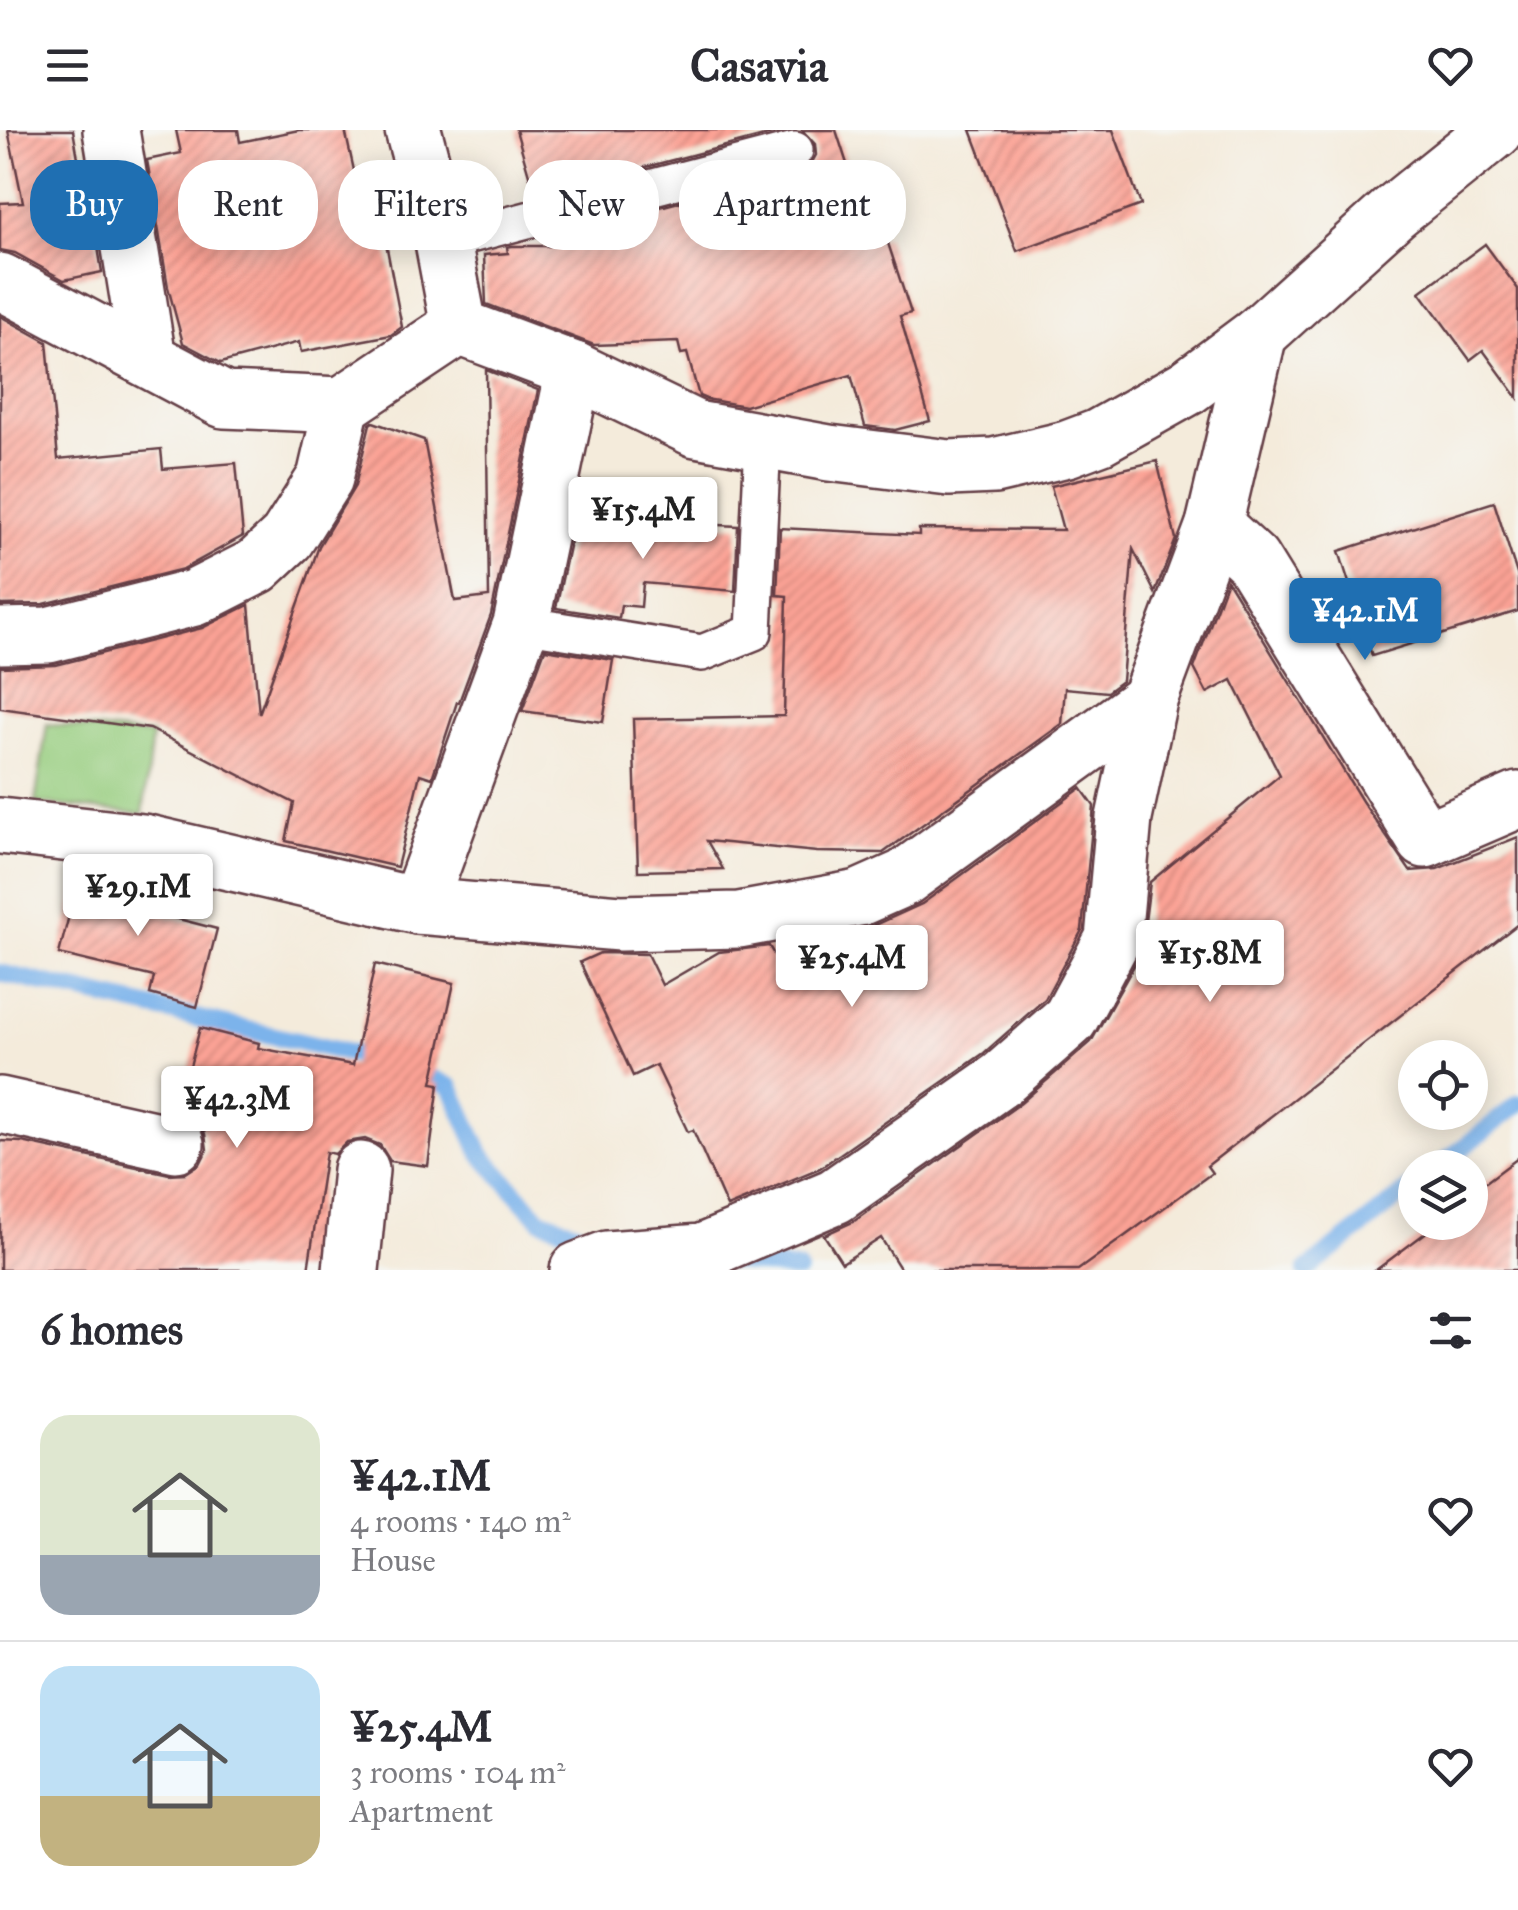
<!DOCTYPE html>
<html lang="en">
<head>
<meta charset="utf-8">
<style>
	body { margin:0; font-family:"IM FELL Great Primer",serif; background:#f2f2f3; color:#2b2b33; height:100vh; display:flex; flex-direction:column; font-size:38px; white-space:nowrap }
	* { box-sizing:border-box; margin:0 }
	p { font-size:32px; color:#7c7c81 }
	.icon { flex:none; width:55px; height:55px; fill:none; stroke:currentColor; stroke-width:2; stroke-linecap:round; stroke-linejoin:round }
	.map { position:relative; height:1140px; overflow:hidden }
	.side { display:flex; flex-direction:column; background:#fff; flex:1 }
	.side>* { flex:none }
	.banner { position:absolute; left:30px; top:30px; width:1000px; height:90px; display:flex; gap:20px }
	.controls { position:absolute; left:1398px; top:910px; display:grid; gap:20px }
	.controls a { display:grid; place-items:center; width:90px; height:90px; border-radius:50%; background:#fff; box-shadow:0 5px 25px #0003; font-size:50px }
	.price { position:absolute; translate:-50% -85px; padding:0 22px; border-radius:10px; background:#fff; color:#222; font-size:32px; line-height:65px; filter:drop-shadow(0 2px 5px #0008) }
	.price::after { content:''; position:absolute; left:50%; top:60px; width:30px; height:22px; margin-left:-15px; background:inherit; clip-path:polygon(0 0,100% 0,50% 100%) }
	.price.selected { background:#1f6fb2; color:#fff }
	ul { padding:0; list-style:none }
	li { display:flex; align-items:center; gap:30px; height:250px; padding:0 40px }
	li+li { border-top:2px solid #e1e1e2 }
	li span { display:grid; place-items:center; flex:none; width:280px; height:200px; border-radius:30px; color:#555 }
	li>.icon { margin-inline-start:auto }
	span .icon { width:120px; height:120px; fill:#fffc; stroke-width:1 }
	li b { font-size:42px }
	h2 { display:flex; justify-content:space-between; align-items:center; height:120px; padding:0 40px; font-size:42px }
	.chip { padding:0 35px; border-radius:40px; background:#fff; box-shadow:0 5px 25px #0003; font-size:35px; line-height:90px }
	.chip.selected { background:#1f6fb2; color:#fff }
	header { display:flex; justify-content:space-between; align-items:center; height:130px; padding:0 40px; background:#fff; font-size:45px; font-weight:700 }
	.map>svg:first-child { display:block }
	.green { fill:#97cd7f; stroke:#707655; stroke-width:2.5 }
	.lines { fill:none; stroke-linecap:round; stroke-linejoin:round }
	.stream { stroke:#7bb3eb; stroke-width:18 }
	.building { fill:url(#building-hatch) }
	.lane-casing { stroke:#643e45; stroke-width:40 }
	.street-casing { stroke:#643e45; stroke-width:60 }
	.lane { stroke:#fff; stroke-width:35 }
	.street { stroke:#fff; stroke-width:55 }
</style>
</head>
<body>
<header><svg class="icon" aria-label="menu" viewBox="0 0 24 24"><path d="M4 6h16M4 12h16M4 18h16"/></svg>Casavia<svg class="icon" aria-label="heart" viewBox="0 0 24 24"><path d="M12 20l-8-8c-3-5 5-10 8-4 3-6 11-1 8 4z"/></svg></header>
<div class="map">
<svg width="1518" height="1140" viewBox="0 0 1518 1140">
	<defs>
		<pattern id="building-hatch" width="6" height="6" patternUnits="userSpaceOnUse" patternTransform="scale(2.5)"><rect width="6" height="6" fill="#fca395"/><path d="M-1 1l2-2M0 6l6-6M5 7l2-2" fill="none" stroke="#ce847a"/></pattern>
	</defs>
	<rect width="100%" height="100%" fill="#f6f6f2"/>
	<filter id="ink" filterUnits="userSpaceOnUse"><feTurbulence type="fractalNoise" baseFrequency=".01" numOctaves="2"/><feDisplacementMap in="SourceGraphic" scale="20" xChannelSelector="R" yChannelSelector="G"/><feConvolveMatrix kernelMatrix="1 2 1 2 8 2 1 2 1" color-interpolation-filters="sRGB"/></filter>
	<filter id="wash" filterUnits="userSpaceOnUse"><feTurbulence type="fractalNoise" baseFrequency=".0048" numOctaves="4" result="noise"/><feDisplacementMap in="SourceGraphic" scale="40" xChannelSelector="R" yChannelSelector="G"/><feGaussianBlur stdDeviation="2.25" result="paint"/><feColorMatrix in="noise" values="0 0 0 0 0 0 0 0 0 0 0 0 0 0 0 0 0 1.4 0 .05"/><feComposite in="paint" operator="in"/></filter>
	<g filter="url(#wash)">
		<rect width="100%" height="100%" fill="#f4ebdb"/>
		<!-- green -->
		<polygon class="green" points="47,594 152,605 143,684 35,673"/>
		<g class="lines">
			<!-- stream -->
			<g class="stream">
				<polyline points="0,843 375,929"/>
				<polyline points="414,940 451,957 481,1024 540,1089 577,1103"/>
				<polyline points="1437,1038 1518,974"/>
				<polyline points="723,1129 798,1140"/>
				<polyline points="1307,1140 1415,1055"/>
			</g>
		</g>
		<g id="blocks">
			<!-- building -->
			<g class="building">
				<polygon points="8,0 73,0 81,45 86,43 102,142 64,150 15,123 0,120 0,73 23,72"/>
				<polygon points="176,0 238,0 240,12 299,0 345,0 365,90 381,87 402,197 391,205 301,222 299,212 221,233 183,213 168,157 147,30 181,23"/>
				<polygon points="516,0 787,0 535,66"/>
				<polygon points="802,0 836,0 872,111 886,107 911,183 900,186 930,291 895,300 865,296 851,245 745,276 706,269 699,266 687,223 681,224 678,212 594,215 486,174 484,125 508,123 507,117 512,116 549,116 546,107 801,40 811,34 816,25 815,14"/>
				<polygon points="971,0 1113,0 1141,75 1017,121"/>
				<polygon points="1485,114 1518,159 1518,268 1483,220 1470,230 1420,162"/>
				<polygon points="0,186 47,212 58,329 161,319 163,339 236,333 243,406 183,439 44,474 0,475"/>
				<polygon points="486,240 538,260 491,485 459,572 457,572 432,648 420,644 397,737 286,711 294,673 150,599 0,578 0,537 56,535 202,498 249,475 259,584 319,416 355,356 370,294 373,292 424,310 455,471 489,467"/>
				<polygon points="1157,331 1176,409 1155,463 1133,419 1122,551 1107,562 1065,558 1062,594 883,723 817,722 707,711 723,739 638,741 633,589 784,586 787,466 777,465 780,398 919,405 919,399 1063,400 1051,356"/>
				<polygon points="581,359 641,368 575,386"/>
				<polygon points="1494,372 1518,447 1518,481 1372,526 1339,421"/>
				<polygon points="575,388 738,396 735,461 643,453 641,477 621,475 619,488 556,478"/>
				<polygon points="1227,450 1362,671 1410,741 1437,739 1518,707 1518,794 1207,1036 1212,1043 1078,1140 901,1140 881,1108 842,1133 824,1105 853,1092 1021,973 1091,912 1141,823 1150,752 1280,645 1232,550 1207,563 1194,538"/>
				<polygon points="545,519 613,530 603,592 522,581"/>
				<polygon points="1081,658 1094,676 1082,800 1045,869 984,923 820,1038 727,1077 693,1000 688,1002 656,935 633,946 580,832 600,823 647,824 662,855 719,822 769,816 783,840 831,805 871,797 922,774"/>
				<polygon points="80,743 145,760 140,779 217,799 197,877 150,864 154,847 59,824"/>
				<polygon points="375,834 454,853 432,953 439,954 428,1036 390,1031 380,1015 365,1009 347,1012 335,1024 326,1022 308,1140 0,1140 0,1011 22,1012 169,1044 186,1043 200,1034 207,1020 205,1004 198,992 178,982 200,898 259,913 258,918 353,935"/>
				<polygon points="1518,1028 1518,1140 1376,1140 1440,1092 1470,1092 1470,1064"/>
			</g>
		</g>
	</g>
	<g filter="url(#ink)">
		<use href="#blocks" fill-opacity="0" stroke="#643e45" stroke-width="2.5"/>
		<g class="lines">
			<defs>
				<g id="lane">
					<polyline points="443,112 795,20"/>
					<polyline points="521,494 702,523 754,502 763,311"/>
				</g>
				<g id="street">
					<polyline points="111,0 148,229"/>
					<polyline points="413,0 443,112 459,197"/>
					<polyline points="0,151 224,270 342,275 459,197 574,240 696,299 829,323 949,338 994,336 1067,319 1099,307 1188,257 1259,204 1393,83 1496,0"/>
					<polyline points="1214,395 1252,430 1425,710 1518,670"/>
					<polyline points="0,506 48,505 194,468 257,436 287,408 325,348 342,275"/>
					<polyline points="0,696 143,712 418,776 620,793 739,790 859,768 904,748 1149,570"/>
					<polyline points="418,776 521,494 574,240"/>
					<polyline points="0,975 176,1014"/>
					<polyline points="351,1140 361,1040"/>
					<polyline points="578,1140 607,1129 702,1122 835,1066 1003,948 1070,889 1113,809 1124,688 1149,570 1214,395 1259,204"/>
				</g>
			</defs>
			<!-- lane casing -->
			<use href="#lane" class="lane-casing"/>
			<!-- street casing -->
			<use href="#street" class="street-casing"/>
			<!-- lane -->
			<use href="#lane" class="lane"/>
			<!-- street -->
			<use href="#street" class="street"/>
		</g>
	</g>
</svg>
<div class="controls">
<a><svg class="icon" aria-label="locate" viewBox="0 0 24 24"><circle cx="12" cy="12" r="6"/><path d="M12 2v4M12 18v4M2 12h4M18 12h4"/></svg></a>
<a><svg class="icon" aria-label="layers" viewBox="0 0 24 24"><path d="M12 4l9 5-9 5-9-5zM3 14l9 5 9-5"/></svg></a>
</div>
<b class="price" style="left:643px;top:432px">¥15.4M</b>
<b class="price selected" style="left:1365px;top:533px">¥42.1M</b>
<b class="price" style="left:138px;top:809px">¥29.1M</b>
<b class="price" style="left:1210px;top:875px">¥15.8M</b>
<b class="price" style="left:852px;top:880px">¥25.4M</b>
<b class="price" style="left:237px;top:1021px">¥42.3M</b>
<div class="banner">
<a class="chip selected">Buy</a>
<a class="chip">Rent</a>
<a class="chip">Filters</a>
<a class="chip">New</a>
<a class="chip">Apartment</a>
</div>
</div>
<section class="side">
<h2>6 homes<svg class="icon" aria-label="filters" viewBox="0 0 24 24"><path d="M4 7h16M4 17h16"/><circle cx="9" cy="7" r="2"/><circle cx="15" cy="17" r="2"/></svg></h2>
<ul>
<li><span style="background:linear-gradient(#dfe7d0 70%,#9aa5b1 0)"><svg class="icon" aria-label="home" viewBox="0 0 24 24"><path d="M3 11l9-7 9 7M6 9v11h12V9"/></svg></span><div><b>¥42.1M</b><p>4 rooms · 140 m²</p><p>House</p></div><svg class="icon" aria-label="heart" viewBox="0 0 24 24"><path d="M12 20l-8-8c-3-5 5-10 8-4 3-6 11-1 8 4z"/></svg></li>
<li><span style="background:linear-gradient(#bfe0f5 65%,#c2b280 0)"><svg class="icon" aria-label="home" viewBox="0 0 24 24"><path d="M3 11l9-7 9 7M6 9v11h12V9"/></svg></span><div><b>¥25.4M</b><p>3 rooms · 104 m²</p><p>Apartment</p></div><svg class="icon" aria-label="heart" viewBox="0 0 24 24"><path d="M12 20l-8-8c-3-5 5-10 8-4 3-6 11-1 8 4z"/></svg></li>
</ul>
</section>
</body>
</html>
